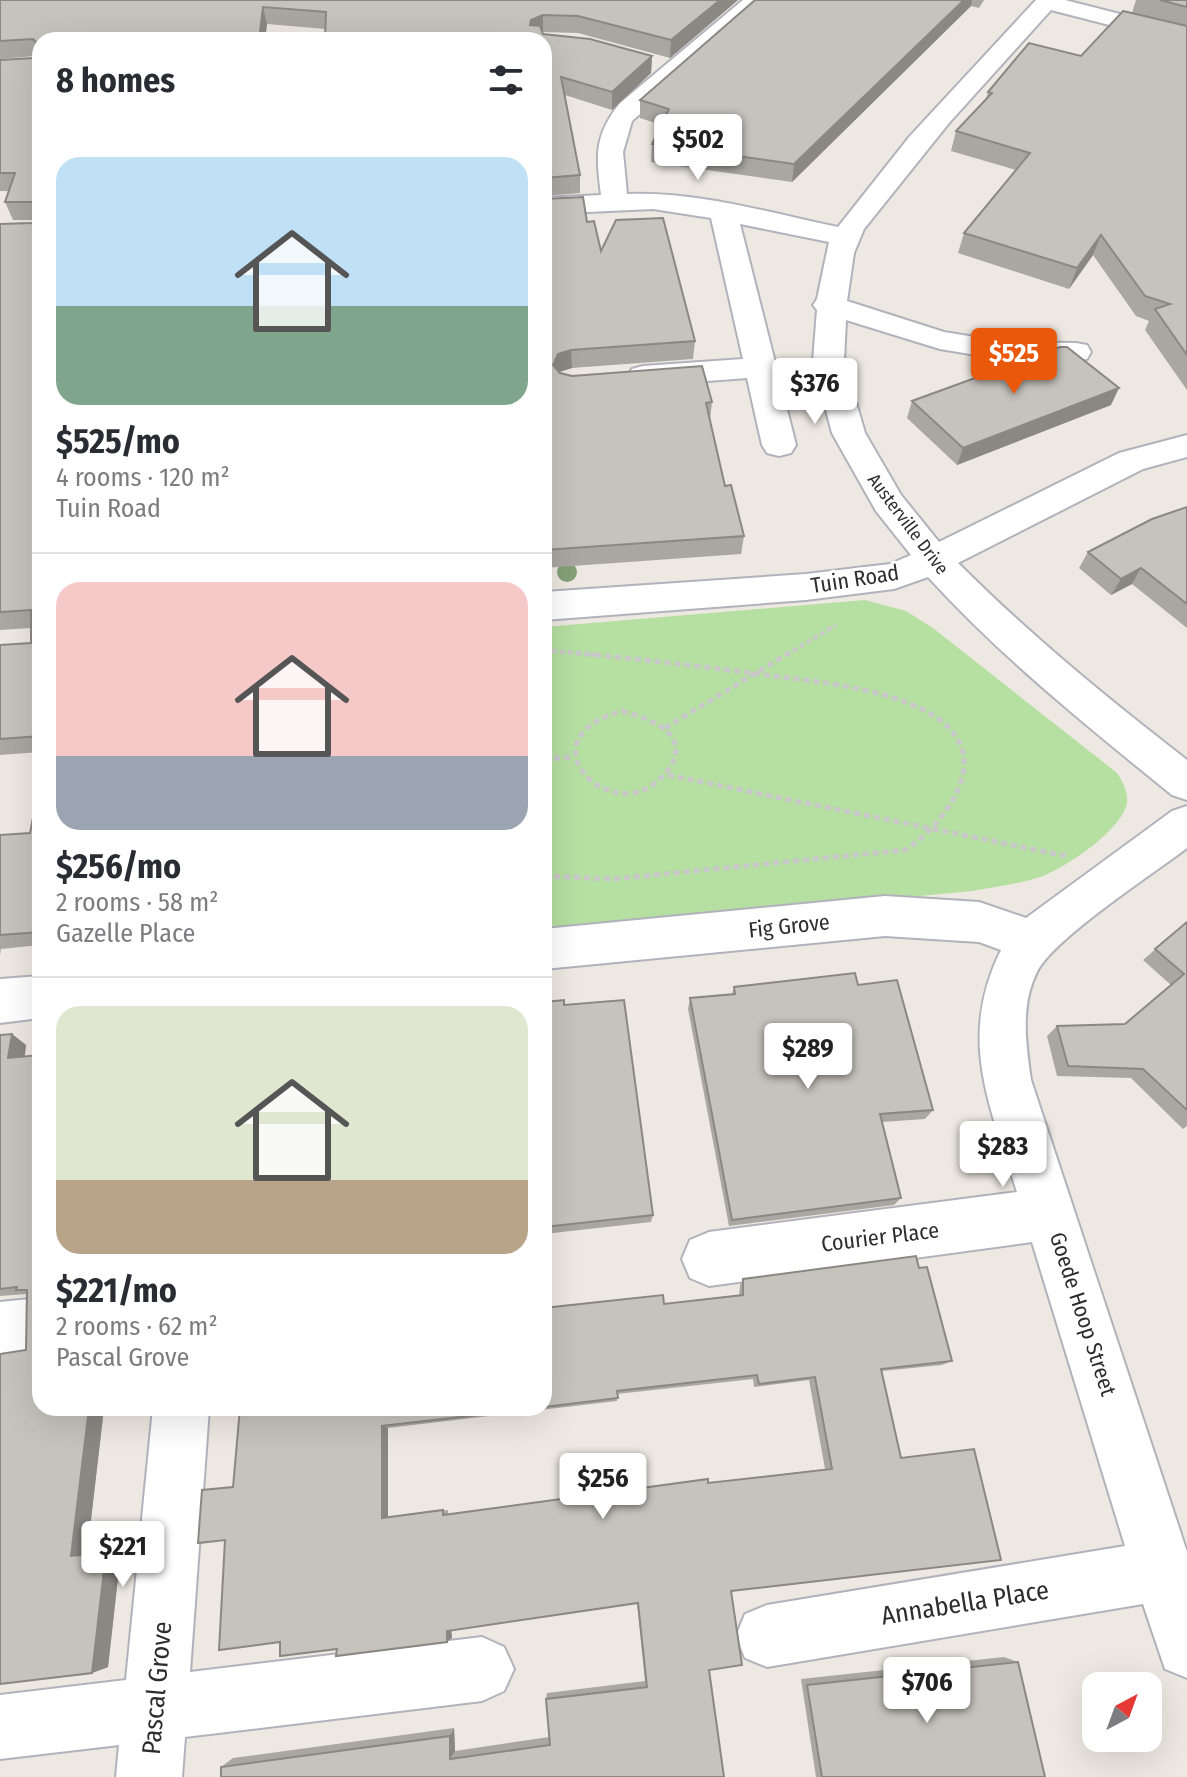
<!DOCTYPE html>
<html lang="en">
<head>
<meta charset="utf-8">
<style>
	body { margin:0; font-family:"Fira Sans Condensed",sans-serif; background:#f7f7f7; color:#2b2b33; height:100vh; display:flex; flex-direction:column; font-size:30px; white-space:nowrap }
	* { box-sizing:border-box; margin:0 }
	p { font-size:26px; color:#7c7c81 }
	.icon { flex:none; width:44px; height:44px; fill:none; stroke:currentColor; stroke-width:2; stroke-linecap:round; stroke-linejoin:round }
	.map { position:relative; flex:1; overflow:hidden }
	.sheet { position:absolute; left:32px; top:32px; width:520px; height:1384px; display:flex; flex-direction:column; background:#fff; border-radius:24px; box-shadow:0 8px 32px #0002 }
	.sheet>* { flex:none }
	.needle { width:52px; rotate:41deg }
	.fabs { position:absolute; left:1082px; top:1672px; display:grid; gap:16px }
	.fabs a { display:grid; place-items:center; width:80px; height:80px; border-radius:16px; background:#fff; box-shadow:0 8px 32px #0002; font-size:40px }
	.price { position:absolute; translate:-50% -68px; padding:0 18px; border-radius:8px; background:#fff; color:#222; font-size:26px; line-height:52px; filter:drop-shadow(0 2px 4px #0008) }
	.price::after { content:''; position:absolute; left:50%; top:48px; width:24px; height:18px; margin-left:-12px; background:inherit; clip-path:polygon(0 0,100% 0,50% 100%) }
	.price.active { background:#ea580c; color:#fff }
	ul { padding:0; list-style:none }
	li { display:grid; align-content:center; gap:16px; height:424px; padding:0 24px }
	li+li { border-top:2px solid #e1e1e2 }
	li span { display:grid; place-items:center; height:248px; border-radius:24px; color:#555 }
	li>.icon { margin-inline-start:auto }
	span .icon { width:144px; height:144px; fill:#fffc; stroke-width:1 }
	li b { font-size:34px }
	h2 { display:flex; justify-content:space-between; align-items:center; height:96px; padding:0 24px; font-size:34px }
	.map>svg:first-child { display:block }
	.green { fill:#b6dfa2 }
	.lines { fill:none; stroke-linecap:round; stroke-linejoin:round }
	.minor-casing { stroke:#b1b2bc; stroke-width:4 }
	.path-far1 { stroke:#c8c8c8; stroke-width:4; stroke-dasharray:5 3; stroke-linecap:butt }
	.path { stroke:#c8c8c8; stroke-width:5; stroke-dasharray:6 4; stroke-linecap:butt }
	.minor { fill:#fff; fill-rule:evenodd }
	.tree { fill:#84a077 }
	.wall { fill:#aaa7a2; fill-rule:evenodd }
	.shaded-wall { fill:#8b8884 }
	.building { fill:#c6c2bc; stroke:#8b8884; stroke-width:2 }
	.labels { text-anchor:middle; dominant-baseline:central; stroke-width:6; stroke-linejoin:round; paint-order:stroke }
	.far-street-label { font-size:18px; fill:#2d2d2d; stroke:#fff }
	.street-label { font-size:22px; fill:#2d2d2d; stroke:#fff }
	.near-street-label { font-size:26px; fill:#2d2d2d; stroke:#fff }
</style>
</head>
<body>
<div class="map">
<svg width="1187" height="1777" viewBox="0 0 1187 1777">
	<rect width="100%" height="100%" fill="#ede8e1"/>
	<!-- green -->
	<path class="green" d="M 865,600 L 906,611 L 933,628 L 1117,773 C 1122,781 1128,791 1127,802 C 1124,829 1064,869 1040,877 C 1018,884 995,887 972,891 L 544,932 L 544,627 Z"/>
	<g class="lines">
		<defs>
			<g id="minor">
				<path d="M 743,0 L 768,0 L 632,121 L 623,152 L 627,194 C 697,191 770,213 838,227 L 910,136 L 1036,0 L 1065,0 L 1187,31 L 1187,45 L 1051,10 L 949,123 L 864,229 L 854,253 L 847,301 L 944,332 L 1006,342 L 1076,343 L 1087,345 L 1091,352 L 1087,359 L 1076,361 L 1006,360 L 940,349 L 846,320 L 844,361 L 865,433 L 901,495 L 939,542 L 1119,453 L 1187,435 L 1187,457 L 1143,469 L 958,563 C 1030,635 1107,698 1187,760 L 1187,800 L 1172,795 C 1087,726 1002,658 928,577 L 894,589 L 806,600 L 544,620 L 544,592 L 806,574 L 890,564 L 911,555 L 876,511 L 832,433 L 813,361 L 817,310 L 813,305 L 817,299 L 829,242 L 740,224 L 796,445 L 791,453 L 779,456 L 767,453 L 762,445 L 747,378 L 643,386 L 632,383 L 627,376 L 632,369 L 643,366 L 743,359 L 711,218 L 653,209 L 544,214 L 544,198 L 601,195 C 596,155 594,136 620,103 Z"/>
				<path d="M 1187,806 L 1187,848 C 1153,874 1053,939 1037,972 C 1020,1005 1026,1045 1031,1080 L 1187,1552 L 1187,1678 L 1165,1669 L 1143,1604 L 767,1667 L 745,1658 L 736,1636 L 745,1614 L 767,1605 L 1125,1546 L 1032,1242 L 709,1286 L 690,1278 L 682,1259 L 690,1240 L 709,1232 L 1017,1192 C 990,1105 957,1039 1001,950 L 979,942 L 885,936 L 544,969 L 544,929 L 885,896 L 979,902 L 1026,918 L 1172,811 Z"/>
				<polygon points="40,976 40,1018 0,1023 0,979"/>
				<polygon points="40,1298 40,1352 0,1356 0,1302"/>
				<polygon points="153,1408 209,1408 190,1672 482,1637 504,1647 514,1669 504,1691 482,1701 185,1737 182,1777 116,1777 119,1745 0,1759 0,1695 126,1680"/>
			</g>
		</defs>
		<!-- minor casing -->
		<use href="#minor" class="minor-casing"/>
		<!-- path-far1 -->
		<g class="path-far1">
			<polyline points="544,650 598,655"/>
			<polyline points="786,655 836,625"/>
		</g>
		<!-- path -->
		<g class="path">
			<path d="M 622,711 C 656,720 700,739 660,779 C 611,828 520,739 622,711 Z"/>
			<polyline points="665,728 789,653"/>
			<polyline points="544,759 574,757"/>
			<polyline points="668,775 1066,856"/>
			<path d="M 544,876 L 614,879 L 905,850 C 930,835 957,802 963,774 C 979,691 812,682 759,674 C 699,666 638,659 577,653"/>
		</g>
		<!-- minor -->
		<use href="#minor" class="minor"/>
	</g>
	<!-- trees -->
	<circle class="tree" cx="567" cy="572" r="10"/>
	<!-- wall -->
	<g class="wall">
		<polygon points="0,0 738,0 670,58 578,33 543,32 543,34 652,56 651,73 612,110 565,95 580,175 580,193 544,196 544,40 325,29 267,24 265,40 40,40 40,752 0,755 0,645 31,643 31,628 0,630 0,224 32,223 35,220 13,220 5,202 8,191 0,191 0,60 33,58 35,56 0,59"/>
		<polygon points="755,0 984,0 979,8 971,6 792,182 651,162 652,144 661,125 640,118 640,100"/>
		<polygon points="1136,0 1187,0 1187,390 1145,330 1149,321 1136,316 1093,255 1069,289 958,253 964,233 1016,170 951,151 956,131 986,99 988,92 1081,56 1132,13"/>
		<polygon points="544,199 587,222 601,251 695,341 693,359 572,368 559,372 572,376 712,402 710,420 725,486 744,536 741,554 544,568"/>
		<polygon points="912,401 1111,405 957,465 907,418"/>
		<polygon points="1187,507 1187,628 1132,584 1111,595 1079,568 1088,552"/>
		<polygon points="40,783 40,945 1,949 0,955 0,835 30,833"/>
		<polygon points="1187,922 1187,1126 1183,1129 1131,1078 1057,1076 1047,1036 1057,1026 1125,1024 1171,985 1143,960"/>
		<polygon points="734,987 933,1110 925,1119 882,1122 901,1198 894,1205 729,1226 688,1009 690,998 732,994"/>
		<polygon points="544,1002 564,1005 653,1215 651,1222 544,1234"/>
		<polygon points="12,1034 26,1045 25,1056 40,1055 40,1408 104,1408 87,1554 121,1551 108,1667 92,1673 0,1684 0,1354 26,1350 27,1294 0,1296 0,1035"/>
		<path d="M 919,1268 L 952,1361 L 942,1365 L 882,1371 L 901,1457 L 731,1591 L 709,1670 L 724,1777 L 221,1767 L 233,1758 L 454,1728 L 455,1751 L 549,1737 L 546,1699 L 547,1693 L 645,1681 L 637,1603 L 451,1630 L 452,1638 L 447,1642 L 337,1649 L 280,1642 L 233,1487 L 240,1408 L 544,1408 L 544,1308 L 664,1304 L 739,1295 L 740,1285 L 743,1279 ZM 753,1379 L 754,1387 L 809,1380 L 825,1469 L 448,1514 L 448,1510 L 388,1518 L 388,1428 L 617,1401 L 617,1394 Z"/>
		<polygon points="1004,1657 1018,1662 1045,1777 816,1777 801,1679"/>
	</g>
	<!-- shaded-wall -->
	<g class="shaded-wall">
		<polygon points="720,0 738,0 670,58 671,40"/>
		<polygon points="964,0 972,0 971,6 792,182 794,164"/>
		<polygon points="263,7 267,24 265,40 259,40"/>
		<polygon points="543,15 543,32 530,25 531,20"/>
		<polygon points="652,56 651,73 612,110 612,92"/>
		<polygon points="1101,235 1093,255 1069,289 1077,268"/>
		<polygon points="571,350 572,368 559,372 553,365 558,354"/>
		<polygon points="1119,388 1111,405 957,465 963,448"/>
		<polygon points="1141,568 1132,584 1111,595 1121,579"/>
		<polygon points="12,1034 26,1045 23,1068 8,1058"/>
		<polygon points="89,1408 104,1408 87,1554 71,1556"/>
		<polygon points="382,1426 388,1428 388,1518 382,1518"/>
		<polygon points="121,1551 108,1667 92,1673 106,1553"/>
		<polygon points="451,1627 452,1638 447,1642 447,1631"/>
		<polygon points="454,1728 455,1751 450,1759 450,1736"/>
	</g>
	<!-- building -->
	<g class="building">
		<polygon points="0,0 720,0 671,40 578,16 543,15 531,20 530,25 540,26 543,34 590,39 652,56 612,92 561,77 580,175 544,178 544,40 325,40 326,12 263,7 259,40 40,40 40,736 0,739 0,645 31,643 31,610 0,612 0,224 32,223 35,220 34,202 5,202 15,173 0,173 0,60 33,58 36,56 36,42 33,39 0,41"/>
		<polygon points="755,0 964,0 794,164 652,144 669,109 640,100"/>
		<polygon points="1160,0 1187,0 1187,7"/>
		<polygon points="1123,11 1187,26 1187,355 1155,309 1170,304 1145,296 1101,235 1077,268 964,233 1030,153 956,131 992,93 988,92 1029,43 1081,56"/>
		<polygon points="583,197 587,222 594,221 601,251 616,220 663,218 695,341 571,350 558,354 553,365 560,373 572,376 702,366 712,402 706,403 725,486 731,485 744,536 544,550 544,199"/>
		<polygon points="1060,347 1067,347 1119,388 963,448 912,401"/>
		<polygon points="1187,507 1187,604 1141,568 1121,579 1088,552 1152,519"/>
		<polygon points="40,783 40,932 0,935 0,835 30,833"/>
		<polygon points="1187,922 1187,1110 1143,1069 1068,1066 1057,1026 1125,1024 1184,974 1155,949"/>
		<polygon points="855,973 858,985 897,980 933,1110 880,1114 901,1198 732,1220 690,998 735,994 734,987"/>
		<polygon points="564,1000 564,1005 624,1000 653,1215 544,1227 544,1002"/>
		<polygon points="12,1034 8,1058 40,1055 40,1408 89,1408 71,1556 106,1553 92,1673 0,1684 0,1354 26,1350 27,1290 16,1290 17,1287 0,1289 0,1035"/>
		<polygon points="916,1256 919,1268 927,1267 952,1361 881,1369 901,1458 974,1449 1001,1560 731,1591 742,1665 709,1670 724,1777 221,1777 221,1767 450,1736 450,1759 550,1745 546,1699 647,1687 638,1603 447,1631 447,1642 336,1656 337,1649 280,1656 280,1642 219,1650 225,1540 198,1543 202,1490 233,1487 240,1408 537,1408 382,1426 382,1518 443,1510 443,1515 708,1479 708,1483 832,1469 815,1377 759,1384 757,1375 617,1391 618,1398 544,1407 544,1308 663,1295 664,1304 743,1295 743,1279"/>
		<polygon points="1018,1662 1045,1777 822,1777 807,1685"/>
	</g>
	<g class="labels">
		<!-- far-street labels -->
		<g class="far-street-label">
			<text transform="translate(908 524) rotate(53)">Austerville Drive</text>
		</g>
		<!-- street labels -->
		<g class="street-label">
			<text transform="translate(855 579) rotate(-9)">Tuin Road</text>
			<text transform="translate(789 926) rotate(-6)">Fig Grove</text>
			<text transform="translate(880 1237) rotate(-7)">Courier Place</text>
			<text transform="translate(1083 1314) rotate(72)">Goede Hoop Street</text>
		</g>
		<!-- near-street labels -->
		<g class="near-street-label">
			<text transform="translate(965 1603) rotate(-9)">Annabella Place</text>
			<text transform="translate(157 1688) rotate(-85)">Pascal Grove</text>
		</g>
	</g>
</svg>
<div class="fabs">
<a><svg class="needle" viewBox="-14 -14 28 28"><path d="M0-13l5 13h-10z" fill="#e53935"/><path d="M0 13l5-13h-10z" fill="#7c7c81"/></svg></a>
</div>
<b class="price" style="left:698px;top:182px">$502</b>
<b class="price active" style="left:1014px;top:396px">$525</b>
<b class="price" style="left:815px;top:426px">$376</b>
<b class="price" style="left:808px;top:1091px">$289</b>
<b class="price" style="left:1003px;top:1189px">$283</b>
<b class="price" style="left:603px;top:1521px">$256</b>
<b class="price" style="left:123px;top:1589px">$221</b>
<b class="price" style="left:927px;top:1725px">$706</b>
<section class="sheet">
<h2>8 homes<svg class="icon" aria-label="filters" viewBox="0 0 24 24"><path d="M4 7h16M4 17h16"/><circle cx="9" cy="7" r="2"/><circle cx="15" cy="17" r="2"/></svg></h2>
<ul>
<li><span style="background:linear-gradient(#bfe0f5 60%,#7fa58c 0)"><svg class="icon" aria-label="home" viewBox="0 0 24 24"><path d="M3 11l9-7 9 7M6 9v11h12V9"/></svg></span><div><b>$525/mo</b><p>4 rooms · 120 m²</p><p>Tuin Road</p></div></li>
<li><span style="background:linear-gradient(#f6c9c9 70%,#9aa5b1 0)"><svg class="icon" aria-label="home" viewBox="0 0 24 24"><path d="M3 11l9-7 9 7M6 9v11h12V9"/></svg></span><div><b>$256/mo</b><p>2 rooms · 58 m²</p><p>Gazelle Place</p></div></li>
<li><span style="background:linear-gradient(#dfe7d0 70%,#b9a48a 0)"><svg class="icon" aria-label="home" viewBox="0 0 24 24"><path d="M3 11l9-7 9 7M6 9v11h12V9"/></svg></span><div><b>$221/mo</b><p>2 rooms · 62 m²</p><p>Pascal Grove</p></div></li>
</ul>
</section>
</div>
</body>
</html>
